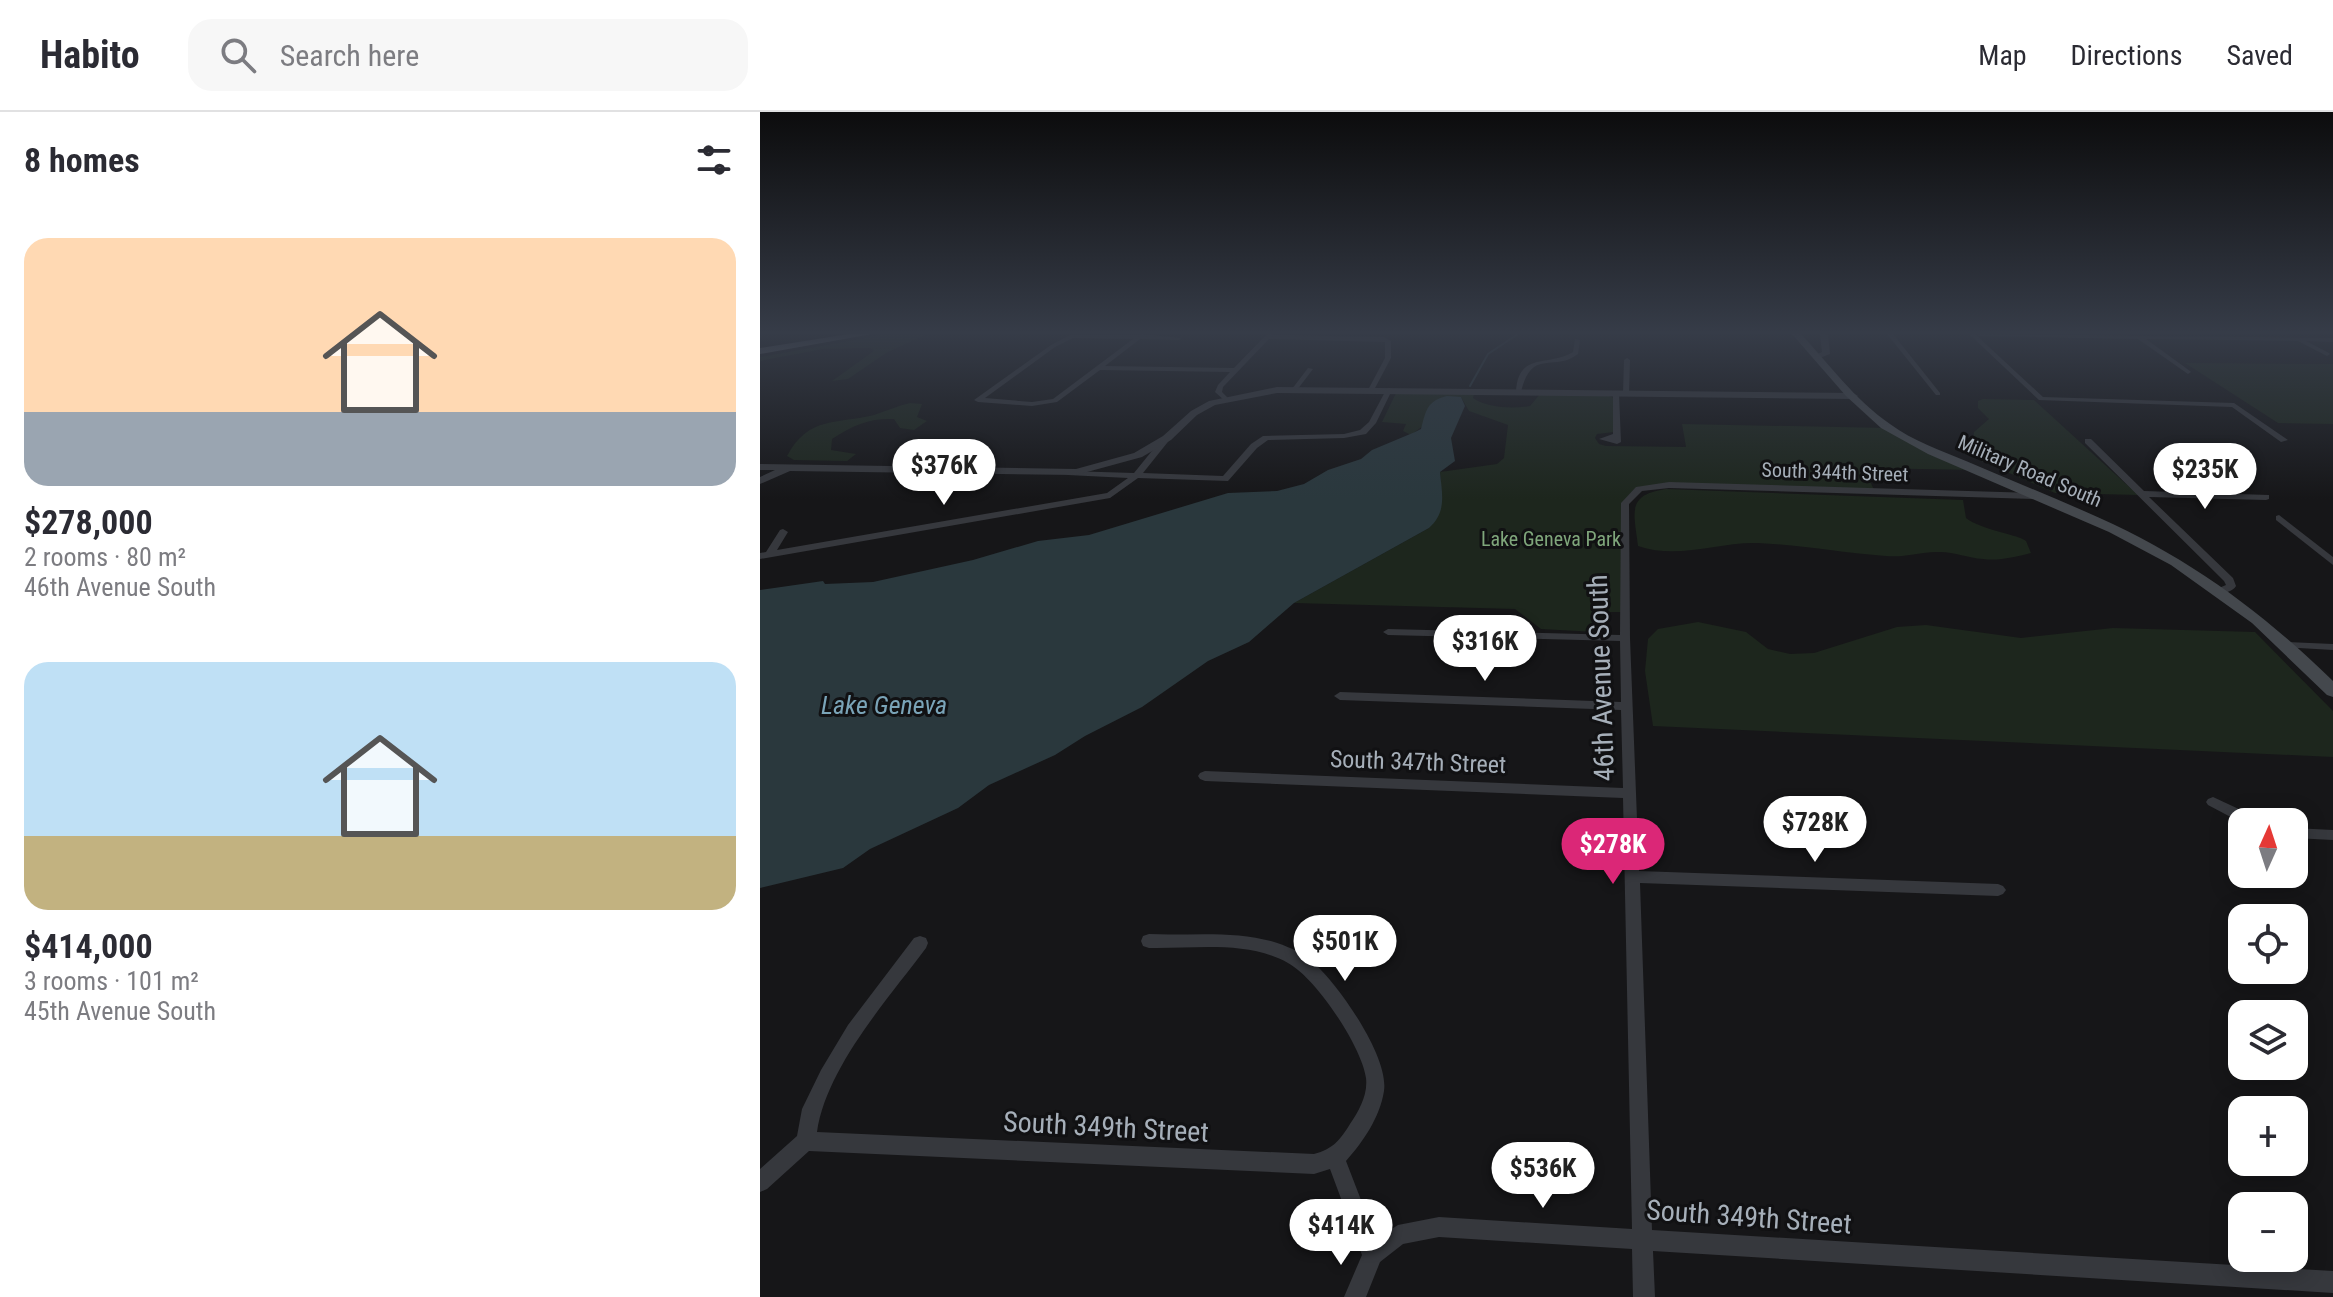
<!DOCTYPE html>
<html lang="en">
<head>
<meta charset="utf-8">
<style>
	body { margin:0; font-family:"Roboto Condensed",sans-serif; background:#f7f7f7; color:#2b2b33; height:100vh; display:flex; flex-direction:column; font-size:30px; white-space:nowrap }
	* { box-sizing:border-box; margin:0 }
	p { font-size:26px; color:#7c7c81 }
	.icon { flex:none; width:44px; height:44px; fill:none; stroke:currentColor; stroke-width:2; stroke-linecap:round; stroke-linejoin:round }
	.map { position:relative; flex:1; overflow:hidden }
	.panel { display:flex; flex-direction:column; background:#fff; width:760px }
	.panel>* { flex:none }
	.needle { width:52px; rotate:3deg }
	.tools { position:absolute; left:1468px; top:696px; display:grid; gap:16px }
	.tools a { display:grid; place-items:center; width:80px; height:80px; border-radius:16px; background:#fff; box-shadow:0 4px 20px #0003; font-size:40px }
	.price { position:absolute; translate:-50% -68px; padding:0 18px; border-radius:28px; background:#fff; color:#222; font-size:26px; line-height:52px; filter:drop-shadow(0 2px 4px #0008) }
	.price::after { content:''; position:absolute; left:50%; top:48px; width:24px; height:18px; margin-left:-12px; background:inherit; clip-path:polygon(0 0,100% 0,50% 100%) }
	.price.current { background:#db2777; color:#fff }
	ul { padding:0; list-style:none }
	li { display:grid; align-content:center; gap:16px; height:424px; padding:0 24px }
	li span { display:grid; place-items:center; height:248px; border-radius:24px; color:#555 }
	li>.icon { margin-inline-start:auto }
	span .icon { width:144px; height:144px; fill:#fffc; stroke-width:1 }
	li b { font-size:34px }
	h2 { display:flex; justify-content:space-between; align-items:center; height:96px; padding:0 24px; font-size:34px }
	header { display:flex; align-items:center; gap:48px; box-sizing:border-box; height:112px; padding:0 40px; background:#fff; border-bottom:2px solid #e1e1e2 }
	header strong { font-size:38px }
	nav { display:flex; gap:44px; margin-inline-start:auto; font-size:28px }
	.search { width:560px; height:72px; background:#f7f7f7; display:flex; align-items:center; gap:20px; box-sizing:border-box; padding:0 28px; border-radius:24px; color:#7c7c81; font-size:30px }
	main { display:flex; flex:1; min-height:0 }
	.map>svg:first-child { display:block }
	.green { fill:#1d261d }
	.water { fill:#2a383d }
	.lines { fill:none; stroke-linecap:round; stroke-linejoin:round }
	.stream { stroke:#2a383d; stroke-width:2 }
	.minor { fill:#36383d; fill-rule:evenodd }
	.tertiary { fill:#36383d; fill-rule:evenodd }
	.secondary { fill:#44484d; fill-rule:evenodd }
	.motorway { fill:#62676f; fill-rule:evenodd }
	.labels { text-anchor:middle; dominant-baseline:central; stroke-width:6; stroke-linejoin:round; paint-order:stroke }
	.far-street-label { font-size:20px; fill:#a6afb9; stroke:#111113 }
	.far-park-label { font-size:20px; fill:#7fa67b; stroke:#111113 }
	.street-label { font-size:24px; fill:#a6afb9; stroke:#111113 }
	.water-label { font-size:26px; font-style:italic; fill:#7aa4b8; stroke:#111113 }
	.near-street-label { font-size:28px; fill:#a6afb9; stroke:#111113 }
</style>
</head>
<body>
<header>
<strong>Habito</strong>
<div class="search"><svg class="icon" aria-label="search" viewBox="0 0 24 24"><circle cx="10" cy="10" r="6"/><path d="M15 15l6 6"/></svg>Search here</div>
<nav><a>Map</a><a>Directions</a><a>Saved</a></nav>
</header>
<main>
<section class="panel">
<h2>8 homes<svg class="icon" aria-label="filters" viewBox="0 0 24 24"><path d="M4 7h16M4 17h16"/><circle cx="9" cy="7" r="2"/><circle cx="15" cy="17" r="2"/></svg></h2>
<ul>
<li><span style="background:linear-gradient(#ffd9b3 70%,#9aa5b1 0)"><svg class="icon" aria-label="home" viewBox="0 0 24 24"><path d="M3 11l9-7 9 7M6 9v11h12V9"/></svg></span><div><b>$278,000</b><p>2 rooms · 80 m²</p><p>46th Avenue South</p></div></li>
<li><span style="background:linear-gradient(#bfe0f5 70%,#c2b280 0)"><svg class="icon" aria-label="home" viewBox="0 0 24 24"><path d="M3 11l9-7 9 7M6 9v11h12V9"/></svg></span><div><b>$414,000</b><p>3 rooms · 101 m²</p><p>45th Avenue South</p></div></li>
</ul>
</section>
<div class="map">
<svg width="1573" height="1185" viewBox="0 0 1573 1185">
	<rect width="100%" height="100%" fill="#161618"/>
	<!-- green -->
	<g class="green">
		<polygon points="127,222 167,222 126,241 88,267 72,269 114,239 111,236 63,237 0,249 0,245"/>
		<polygon points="1425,251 1573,252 1573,312 1518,311"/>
		<path d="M 636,281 L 714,282 L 713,286 C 728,296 752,297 770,294 L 780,282 L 849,284 L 854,286 L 854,320 L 837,322 L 835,326 L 839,332 L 846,334 L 926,335 L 922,312 L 1129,316 L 1216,358 L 1104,356 L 1115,380 L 890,375 L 868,386 L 865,500 L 839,500 L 848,504 L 848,512 L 836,520 L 781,517 L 755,497 L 534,491 L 669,416 L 681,374 L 680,360 L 737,352 L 744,346 L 748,313 L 709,299 L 701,285 L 651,323 L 643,319 L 646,312 L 622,310 Z"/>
		<polygon points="1223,287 1274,288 1378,383 1295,381 1203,341 1199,335 1213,329 1214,320 1229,307 1218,296 1218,289"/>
		<path d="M 150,291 L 162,292 L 157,305 L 167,309 L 154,318 L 140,316 L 134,307 C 109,306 93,313 72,327 L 71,338 L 96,342 L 87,349 L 34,348 L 27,344 C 48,304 77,312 114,303 C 126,299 137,294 150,291 Z"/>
		<path d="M 906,377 L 1203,388 L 1206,406 C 1221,418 1260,423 1266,429 C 1267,431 1270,439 1271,441 C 1255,445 1239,449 1223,447 C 1208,446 1195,440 1180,440 C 1162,439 1145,446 1126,444 C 1083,441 1041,433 998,431 C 956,430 919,448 878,434 C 874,400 866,383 906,377 Z"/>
		<polygon points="938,510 986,520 1008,537 1030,542 1054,541 1137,515 1166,513 1261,526 1353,516 1495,520 1573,599 1573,645 893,614 885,559 888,527 898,517"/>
	</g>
	<!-- water -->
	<path class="water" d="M 687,284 L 701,285 L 705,294 L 691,326 L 695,349 L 680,360 C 682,382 687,400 669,416 L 534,491 L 489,530 L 448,549 L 382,595 L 325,624 L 295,643 L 229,673 L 198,696 L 110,737 L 83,756 L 0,776 L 0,478 L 63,469 L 65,472 L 113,470 L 213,448 L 278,429 L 329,423 L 468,381 L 517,379 L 544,372 L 568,358 L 601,347 L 612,338 L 655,320 L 661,317 C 666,298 667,289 687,284 Z"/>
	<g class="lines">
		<!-- stream -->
		<polyline class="stream" points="710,274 728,242 758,222"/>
		<!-- minor -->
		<g class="minor">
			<path d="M 380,222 L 422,226 L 419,228 L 380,227 L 345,254 L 474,256 L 507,222 L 513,222 L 512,223 L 624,225 L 631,229 L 631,246 L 614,278 L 611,280 L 608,278 L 625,246 L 625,230 L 509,227 L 463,275 L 462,280 L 469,287 L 465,289 L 455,280 L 458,273 L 470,260 L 340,258 L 297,290 L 272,294 L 218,290 L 214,288 L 291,233 L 310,223 L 378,223 ZM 313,226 L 373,227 L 293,287 L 272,290 L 225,286 L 295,235 Z"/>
			<polygon points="1127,222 1133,222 1180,281 1180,283 1176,283"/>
			<polygon points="1209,222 1215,222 1283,285 1474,291 1528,328 1521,330 1472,295 1279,288"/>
			<polygon points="1216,222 1573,226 1573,230 1546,229 1569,241 1570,242 1567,244 1538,229 1386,227 1430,259 1431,260 1428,262 1378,227 1219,224"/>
			<path d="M 815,227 L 820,228 L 818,242 C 793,261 772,235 761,280 L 756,281 C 757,239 789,255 813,240 Z"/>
			<polygon points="867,246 870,248 869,282 866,284 863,282 864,248"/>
			<polygon points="548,256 553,257 537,278 533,278 532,277"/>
			<polygon points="629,276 632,278 616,311 606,322 584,326 508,328 497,336 468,369 378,366 350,386 0,447 0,441 6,440 20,418 23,417 28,420 17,438 347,381 368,366 308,363 304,361 308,359 374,361 404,324 407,324 411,326 383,361 463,364 491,332 503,324 584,322 600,318 609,310 626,278"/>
			<polygon points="856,280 859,282 861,330 857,332 839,327 853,322 853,282"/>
			<path d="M 1325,327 L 1331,327 L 1384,379 L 1509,383 L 1509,387 L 1506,388 L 1389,385 L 1473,466 L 1476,474 C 1473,479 1465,482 1459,480 L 1459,476 L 1466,473 L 1464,469 L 1325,331 Z"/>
			<path d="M 909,370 L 1276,381 L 1280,384 L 1276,387 L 909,376 L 882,379 L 869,392 L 870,526 L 879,759 L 1238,772 L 1243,774 L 1246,778 L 1243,782 L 1238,784 L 880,771 L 892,1118 L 1573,1159 L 1573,1181 L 893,1139 L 895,1185 L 873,1185 L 872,1137 L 679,1125 L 643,1132 L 620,1150 L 606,1185 L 584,1185 L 602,1143 L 570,1057 L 554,1062 L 49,1039 L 7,1077 L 0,1080 L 0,1057 L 37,1024 L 42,997 L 61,958 L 88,913 L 154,826 L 160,824 L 166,826 L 168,831 L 166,836 C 128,887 66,956 57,1020 L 554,1042 C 573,1037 580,1028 590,1012 C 599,999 608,983 606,966 C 602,935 556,866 528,851 C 487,828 434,837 389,836 L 383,834 L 381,829 L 383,824 L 389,822 C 433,824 481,817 523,833 C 535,838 547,843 555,852 C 580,875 629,945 624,979 C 620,1005 603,1030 586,1049 L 616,1127 L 638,1113 L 679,1105 L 872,1117 L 863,686 L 445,669 L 440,667 L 438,664 L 440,661 L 445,659 L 863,676 L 861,598 L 580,588 L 574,584 L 580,580 L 861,590 L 860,529 L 628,523 L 623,520 L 628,517 L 860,523 L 861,391 L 876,375 Z"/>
			<polygon points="1519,403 1573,445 1573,453 1516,408 1516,404"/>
			<polygon points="1527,530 1573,532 1573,538 1523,535 1521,533 1523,531"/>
			<polygon points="1453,685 1498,706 1500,710 1482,711 1448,693 1446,690 1448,687"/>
			<polygon points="1534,716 1573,718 1573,728 1534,726"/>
		</g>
		<!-- tertiary -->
		<g class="tertiary">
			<polygon points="1060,222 1068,222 1070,242 1057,247 1053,244 1062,240"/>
			<polygon points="517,275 1093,281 1098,284 1093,287 517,281 455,293 437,303 411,328 382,345 316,363 30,359 0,372 0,365 15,358 0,358 0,352 316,357 374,341 403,324 431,299 449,289"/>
		</g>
		<!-- secondary -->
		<path class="secondary" d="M 1032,222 L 1041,222 C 1069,252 1095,288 1130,312 C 1153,329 1180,338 1206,349 C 1246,366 1285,382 1324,399 C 1422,441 1497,495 1573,569 L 1573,585 L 1567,583 L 1492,511 L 1411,453 L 1349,420 L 1168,342 L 1121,316 L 1086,284 Z"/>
		<!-- motorway -->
		<polygon class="motorway" points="89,222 112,222 0,242 0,236"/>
	</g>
	<!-- sky -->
	<linearGradient id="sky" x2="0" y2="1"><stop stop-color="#0c0c0d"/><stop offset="0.57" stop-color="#363c48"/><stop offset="1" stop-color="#363c48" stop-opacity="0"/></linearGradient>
	<rect width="1573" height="387" fill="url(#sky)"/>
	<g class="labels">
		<!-- far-street labels -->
		<g class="far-street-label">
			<text transform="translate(1270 359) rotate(23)">Military Road South</text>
			<text transform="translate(1075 360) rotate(2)">South 344th Street</text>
		</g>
		<!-- far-park labels -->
		<g class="far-park-label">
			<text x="791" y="427">Lake Geneva Park</text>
		</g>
		<!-- street labels -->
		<g class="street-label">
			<text transform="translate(658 650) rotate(2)">South 347th Street</text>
		</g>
		<!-- water labels -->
		<g class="water-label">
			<text x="124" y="593">Lake Geneva</text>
		</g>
		<!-- near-street labels -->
		<g class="near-street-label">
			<text transform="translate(841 566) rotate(-92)">46th Avenue South</text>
			<text transform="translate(346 1015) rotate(3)">South 349th Street</text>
			<text transform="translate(989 1105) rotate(4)">South 349th Street</text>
		</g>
	</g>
</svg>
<div class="tools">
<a><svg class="needle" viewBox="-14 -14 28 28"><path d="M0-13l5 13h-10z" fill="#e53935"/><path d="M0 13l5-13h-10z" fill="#7c7c81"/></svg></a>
<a><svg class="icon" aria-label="locate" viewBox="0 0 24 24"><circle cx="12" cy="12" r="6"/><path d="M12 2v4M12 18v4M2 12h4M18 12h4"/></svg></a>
<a><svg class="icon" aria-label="layers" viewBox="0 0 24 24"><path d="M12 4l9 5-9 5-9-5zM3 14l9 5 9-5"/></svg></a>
<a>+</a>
<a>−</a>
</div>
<b class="price" style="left:184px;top:395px">$376K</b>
<b class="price" style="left:1445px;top:399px">$235K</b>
<b class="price" style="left:725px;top:571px">$316K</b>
<b class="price" style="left:1055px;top:752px">$728K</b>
<b class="price current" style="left:853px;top:774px">$278K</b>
<b class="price" style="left:585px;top:871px">$501K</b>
<b class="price" style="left:783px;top:1098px">$536K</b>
<b class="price" style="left:581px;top:1155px">$414K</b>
</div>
</main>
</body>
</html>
